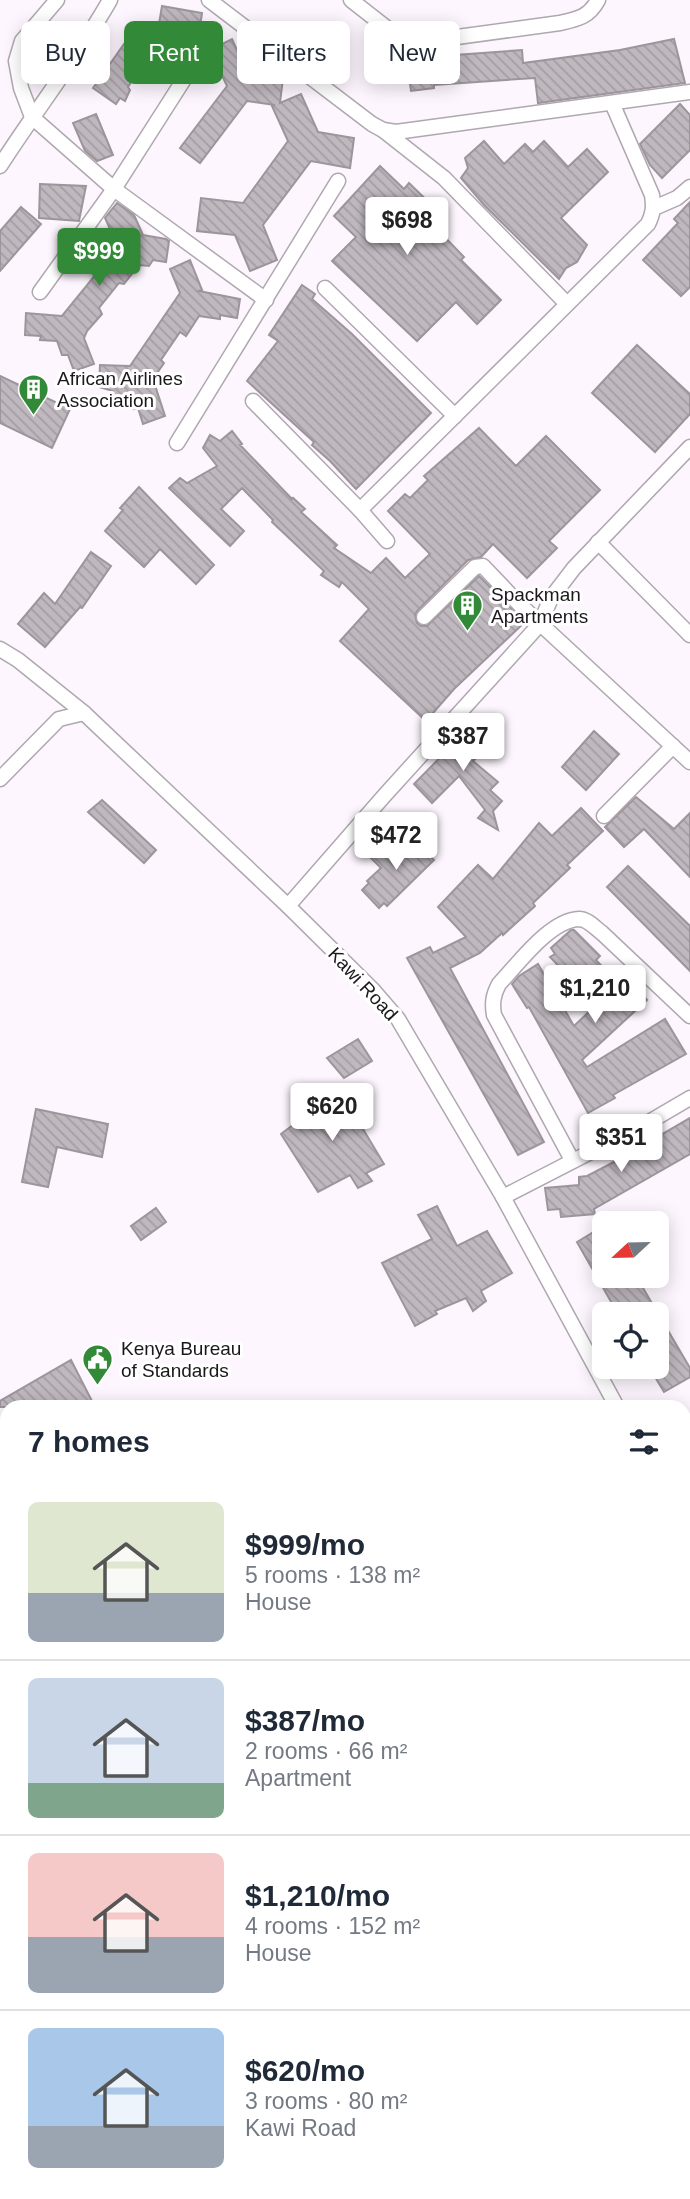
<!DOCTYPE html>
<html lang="en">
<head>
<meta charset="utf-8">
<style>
	body { margin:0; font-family:Helvetica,sans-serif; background:#f6f6f7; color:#1f2937; height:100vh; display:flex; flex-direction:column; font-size:26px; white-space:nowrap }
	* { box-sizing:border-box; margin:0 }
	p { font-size:23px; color:#747a83 }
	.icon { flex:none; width:38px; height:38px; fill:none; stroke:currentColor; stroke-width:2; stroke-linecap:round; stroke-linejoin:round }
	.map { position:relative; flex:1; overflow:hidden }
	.details { position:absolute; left:0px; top:1400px; width:691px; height:800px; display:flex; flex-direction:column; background:#fff; border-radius:21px 21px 0 0; box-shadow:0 4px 18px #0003 }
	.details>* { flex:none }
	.top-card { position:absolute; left:21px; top:21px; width:649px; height:63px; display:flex; gap:14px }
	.needle { width:46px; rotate:248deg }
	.fabs { position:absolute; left:592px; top:1211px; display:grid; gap:14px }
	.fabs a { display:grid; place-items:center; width:77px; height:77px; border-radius:10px; background:#fff; box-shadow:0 4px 18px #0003; font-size:35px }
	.price { position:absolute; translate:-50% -60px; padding:0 16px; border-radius:7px; background:#fff; color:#222; font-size:23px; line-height:46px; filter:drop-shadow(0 2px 4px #0008) }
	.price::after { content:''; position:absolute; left:50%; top:42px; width:21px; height:16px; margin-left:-10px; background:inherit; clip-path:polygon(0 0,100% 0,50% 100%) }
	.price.current { background:#328938; color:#fff }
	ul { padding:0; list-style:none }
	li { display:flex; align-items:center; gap:21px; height:175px; padding:0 28px }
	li+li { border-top:2px solid #e0e1e3 }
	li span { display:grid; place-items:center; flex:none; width:196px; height:140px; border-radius:10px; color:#555 }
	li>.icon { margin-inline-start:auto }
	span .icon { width:84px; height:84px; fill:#fffc; stroke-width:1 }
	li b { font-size:30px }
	h2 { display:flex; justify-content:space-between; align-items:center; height:84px; padding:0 28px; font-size:30px }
	.pill { padding:0 24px; border-radius:10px; background:#fff; box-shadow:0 4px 18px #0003; font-size:24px; line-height:63px }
	.pill.current { background:#328938; color:#fff }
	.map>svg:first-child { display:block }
	.building { fill:url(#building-back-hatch); stroke:#9c959c; stroke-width:2 }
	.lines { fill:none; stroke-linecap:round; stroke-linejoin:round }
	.minor-casing { stroke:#afa8af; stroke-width:17 }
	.minor { stroke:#fff; stroke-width:14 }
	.labels { text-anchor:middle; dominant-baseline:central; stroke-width:6; stroke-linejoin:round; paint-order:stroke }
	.poi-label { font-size:19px; fill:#1b181b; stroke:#fff; text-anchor:start }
	.street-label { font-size:19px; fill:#1b181b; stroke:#fff }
</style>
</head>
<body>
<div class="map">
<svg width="690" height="2199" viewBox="0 0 690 2199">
	<defs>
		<pattern id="building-back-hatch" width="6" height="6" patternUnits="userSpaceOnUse" patternTransform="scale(1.75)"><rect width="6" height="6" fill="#bfb8bf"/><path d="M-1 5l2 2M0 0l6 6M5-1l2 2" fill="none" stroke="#a49da4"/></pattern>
	</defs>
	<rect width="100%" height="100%" fill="#fdf6fe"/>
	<!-- building -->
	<g class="building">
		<polygon points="162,6 202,13 198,41 177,38 177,41 167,40 152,62 147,58 128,87 130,90 125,101 120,98 116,104 93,88 136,27 156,42"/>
		<polygon points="232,39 247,73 283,78 280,103 301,94 318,132 354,138 350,168 311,161 263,225 277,260 250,271 235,235 197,231 201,198 243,203 288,141 272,106 275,105 247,101 200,163 180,148 227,86 210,50"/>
		<polygon points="674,39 685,83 538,103 535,78 434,85 434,88 411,91 407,63 441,59 441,56 522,50 523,63 620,50"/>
		<polygon points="680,104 690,115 690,150 662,178 650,165 640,144"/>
		<polygon points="96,114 113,155 97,161 85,151 73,123"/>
		<polygon points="484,141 504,164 525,144 533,152 544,141 568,167 587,149 608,172 561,218 587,245 577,262 566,268 559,279 484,205 461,178 468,168 465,158"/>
		<polygon points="380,166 404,189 409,183 442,215 433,225 464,257 461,260 501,300 477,324 456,302 417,341 332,261 356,237 334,216"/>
		<polygon points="40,184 86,186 79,221 39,218"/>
		<polygon points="690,202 690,287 681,296 643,260 678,223 674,219"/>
		<polygon points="117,203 134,215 143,235 166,239 169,241 166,262 153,260 149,266 139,265 124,284 119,283 99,308 102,314 87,331 84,338 94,364 74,371 68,355 62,355 57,341 40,340 41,336 25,335 26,313 62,316 118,247 105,218"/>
		<polygon points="21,207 41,224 0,271 0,231"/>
		<polygon points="190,260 202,290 199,291 240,299 237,318 220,315 220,319 199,316 186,336 180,332 161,360 164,363 153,379 165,416 143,424 138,408 133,409 129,397 113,396 113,391 99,387 100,365 130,366 180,293 170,269"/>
		<polygon points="302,285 315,294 312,299 352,334 431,413 356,489 330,461 312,445 314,442 247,381 278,341 269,335"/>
		<polygon points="637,345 690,394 690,414 655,452 592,393"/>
		<polygon points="0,376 70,409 52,448 0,423"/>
		<polygon points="479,428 516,466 546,436 600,490 549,541 557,548 527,578 493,544 481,557 468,560 417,611 415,615 417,623 421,626 427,626 479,576 525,622 454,689 426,721 340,641 369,609 342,582 339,587 321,575 324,571 272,522 273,520 242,488 221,509 244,531 230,546 169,488 180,478 187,483 217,466 203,448 210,435 220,441 232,431 242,444 240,445 292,499 293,498 305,509 301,512 337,545 334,548 371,573 386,558 405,578 430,554 388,511 405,494 410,498 428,480 424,476"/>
		<polygon points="139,487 214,565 196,584 160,549 144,567 105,531 123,510 120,508"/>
		<polygon points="91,552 111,566 82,608 80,607 45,647 18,624 44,593 55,604"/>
		<polygon points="473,724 492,742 473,761 498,782 490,790 502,801 493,811 498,830 478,818 485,810 459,776 432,803 414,784"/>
		<polygon points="594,731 619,754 586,790 562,767"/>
		<polygon points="636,797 674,829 690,813 690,877 644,829 624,847 605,827"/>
		<polygon points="102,800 156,850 144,863 88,812"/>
		<polygon points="581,808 603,831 567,865 570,868 533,903 535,906 503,935 502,933 480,953 450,968 544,1142 518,1155 407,958 430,947 433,953 466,937 438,907 478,865 493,879 539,823 552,836"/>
		<polygon points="411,837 434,860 387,906 384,903 379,908 362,890 369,883 367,881 381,868 371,858 382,846 392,856"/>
		<polygon points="628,866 690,926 690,971 607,887"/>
		<polygon points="571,930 574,930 600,956 596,960 619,985 627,977 647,1000 582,1060 587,1067 665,1019 686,1054 613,1095 615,1098 588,1113 529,1007 527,1008 512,984 519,976 538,964 574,1026 596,1005 550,957 555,954 551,948"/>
		<polygon points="358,1039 372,1061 344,1078 327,1058"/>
		<polygon points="339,1089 384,1164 366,1173 372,1181 358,1188 350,1175 318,1192 281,1134 310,1112 304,1101 319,1090 322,1098"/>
		<polygon points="36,1109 108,1124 102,1157 57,1147 48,1187 22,1182"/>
		<polygon points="690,1118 690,1154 594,1209 595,1214 561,1217 560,1209 548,1210 545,1188 579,1185 579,1177 587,1176 614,1162"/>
		<polygon points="437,1206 457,1246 487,1231 512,1273 481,1291 486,1301 473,1311 466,1298 435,1311 437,1314 415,1326 382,1263 432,1239 418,1215"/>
		<polygon points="156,1208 166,1222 141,1240 131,1226"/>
		<polygon points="597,1230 598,1240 604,1237 604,1276 636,1276 690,1368 690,1377 664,1392 649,1367 656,1367 656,1314 618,1314 577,1242"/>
		<polygon points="71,1360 93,1403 85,1407 0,1407 0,1401"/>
	</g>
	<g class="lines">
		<defs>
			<g id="minor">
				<polyline points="57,0 22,41 16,61 21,88 32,117 114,189 266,300"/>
				<polyline points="209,0 372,124 383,130 396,132 690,92"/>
				<path d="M 351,0 L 397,36 L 413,43 L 560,23 C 578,19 589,17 598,0"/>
				<polyline points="383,130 444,178 567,304"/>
				<path d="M 0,166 C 36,110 77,58 110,0"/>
				<polyline points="654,208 677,198 690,187"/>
				<polyline points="325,288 455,416"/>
				<polyline points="40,292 114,189 188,73"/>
				<polyline points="253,401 360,510"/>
				<polyline points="177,443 338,181"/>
				<path d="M 387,541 L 360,510 L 648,224 C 653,214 654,207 652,195 L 612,103"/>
				<polyline points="598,542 690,635"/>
				<polyline points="424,617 475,567 483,566 520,605 690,762"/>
				<polyline points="0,649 18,660 84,713 288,906 373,990 398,1019 503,1197 617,1407"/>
				<polyline points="0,779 59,719 84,713"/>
				<polyline points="604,816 673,746"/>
				<polyline points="288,906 384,796 540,624 551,598 574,568 690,447"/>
				<path d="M 572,1160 L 494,1015 C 492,1003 493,995 499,984 C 518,964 550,920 579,919 C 588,919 595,928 602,933 L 690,1016"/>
				<polyline points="503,1197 649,1122 690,1098"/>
				<polyline points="684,1544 690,1557"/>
				<polyline points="684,1821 690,1820"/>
				<polyline points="0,1981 7,1977"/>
				<polyline points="290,2193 291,2199"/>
				<polyline points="387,2193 390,2199"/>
			</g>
		</defs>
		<!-- minor casing -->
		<use href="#minor" class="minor-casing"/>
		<!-- minor -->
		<use href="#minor" class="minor"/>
	</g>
	<!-- icons -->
	<defs>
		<symbol id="building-pin" viewBox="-11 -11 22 30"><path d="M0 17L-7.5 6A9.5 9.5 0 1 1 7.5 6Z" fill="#328938" stroke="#fff"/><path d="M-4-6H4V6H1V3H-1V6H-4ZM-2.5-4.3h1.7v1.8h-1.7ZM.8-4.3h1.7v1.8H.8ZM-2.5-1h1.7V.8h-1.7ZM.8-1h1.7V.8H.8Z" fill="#fff"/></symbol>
		<symbol id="civic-pin" viewBox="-11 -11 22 30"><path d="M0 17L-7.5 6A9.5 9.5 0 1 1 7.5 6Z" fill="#328938" stroke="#fff"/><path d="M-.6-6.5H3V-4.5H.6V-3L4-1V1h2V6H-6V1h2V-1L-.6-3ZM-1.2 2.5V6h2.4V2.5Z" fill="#fff"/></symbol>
	</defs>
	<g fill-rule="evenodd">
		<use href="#building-pin" x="16" y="372" width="35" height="47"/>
		<use href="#building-pin" x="450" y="588" width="35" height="47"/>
		<use href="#civic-pin" x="80" y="1342" width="35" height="47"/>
	</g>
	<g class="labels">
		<!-- poi labels -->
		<g class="poi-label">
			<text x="57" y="378">African Airlines<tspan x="57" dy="22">Association</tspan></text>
			<text x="491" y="594">Spackman<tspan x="491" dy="22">Apartments</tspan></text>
			<text x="121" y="1348">Kenya Bureau<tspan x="121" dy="22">of Standards</tspan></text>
		</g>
		<!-- street labels -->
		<g class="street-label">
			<text transform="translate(363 984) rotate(47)">Kawi Road</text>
		</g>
	</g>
</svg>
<div class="fabs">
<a><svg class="needle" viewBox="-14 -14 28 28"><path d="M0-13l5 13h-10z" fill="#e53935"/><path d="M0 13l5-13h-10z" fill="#747a83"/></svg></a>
<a><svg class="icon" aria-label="locate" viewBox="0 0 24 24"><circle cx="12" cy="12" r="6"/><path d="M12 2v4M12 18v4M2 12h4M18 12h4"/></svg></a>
</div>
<b class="price" style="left:407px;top:257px">$698</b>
<b class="price current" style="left:99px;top:288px">$999</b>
<b class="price" style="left:463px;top:773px">$387</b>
<b class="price" style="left:396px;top:872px">$472</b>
<b class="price" style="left:595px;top:1025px">$1,210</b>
<b class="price" style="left:332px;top:1143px">$620</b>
<b class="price" style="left:621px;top:1174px">$351</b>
<div class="top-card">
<a class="pill">Buy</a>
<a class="pill current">Rent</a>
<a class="pill">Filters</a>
<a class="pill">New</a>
</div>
<section class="details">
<h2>7 homes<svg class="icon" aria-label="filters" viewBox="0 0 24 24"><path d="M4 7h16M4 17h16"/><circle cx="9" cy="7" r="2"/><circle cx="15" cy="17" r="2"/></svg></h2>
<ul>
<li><span style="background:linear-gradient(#dfe7d0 65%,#9aa5b1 0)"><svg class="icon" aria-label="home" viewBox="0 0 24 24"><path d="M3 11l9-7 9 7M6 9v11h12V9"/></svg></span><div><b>$999/mo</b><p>5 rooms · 138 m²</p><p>House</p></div></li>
<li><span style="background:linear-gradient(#c9d6e8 75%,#7fa58c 0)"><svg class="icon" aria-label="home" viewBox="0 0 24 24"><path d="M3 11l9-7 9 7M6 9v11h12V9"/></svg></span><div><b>$387/mo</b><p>2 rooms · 66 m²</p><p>Apartment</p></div></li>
<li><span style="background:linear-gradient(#f6c9c9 60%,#9aa5b1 0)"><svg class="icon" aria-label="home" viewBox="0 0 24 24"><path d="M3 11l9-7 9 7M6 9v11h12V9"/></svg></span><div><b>$1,210/mo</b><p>4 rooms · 152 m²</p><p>House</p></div></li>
<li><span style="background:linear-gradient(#a9c7e8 70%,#9aa5b1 0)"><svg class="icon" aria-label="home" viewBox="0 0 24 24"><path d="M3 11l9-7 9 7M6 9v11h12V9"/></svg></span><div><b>$620/mo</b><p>3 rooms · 80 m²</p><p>Kawi Road</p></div></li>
</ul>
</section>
</div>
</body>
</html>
